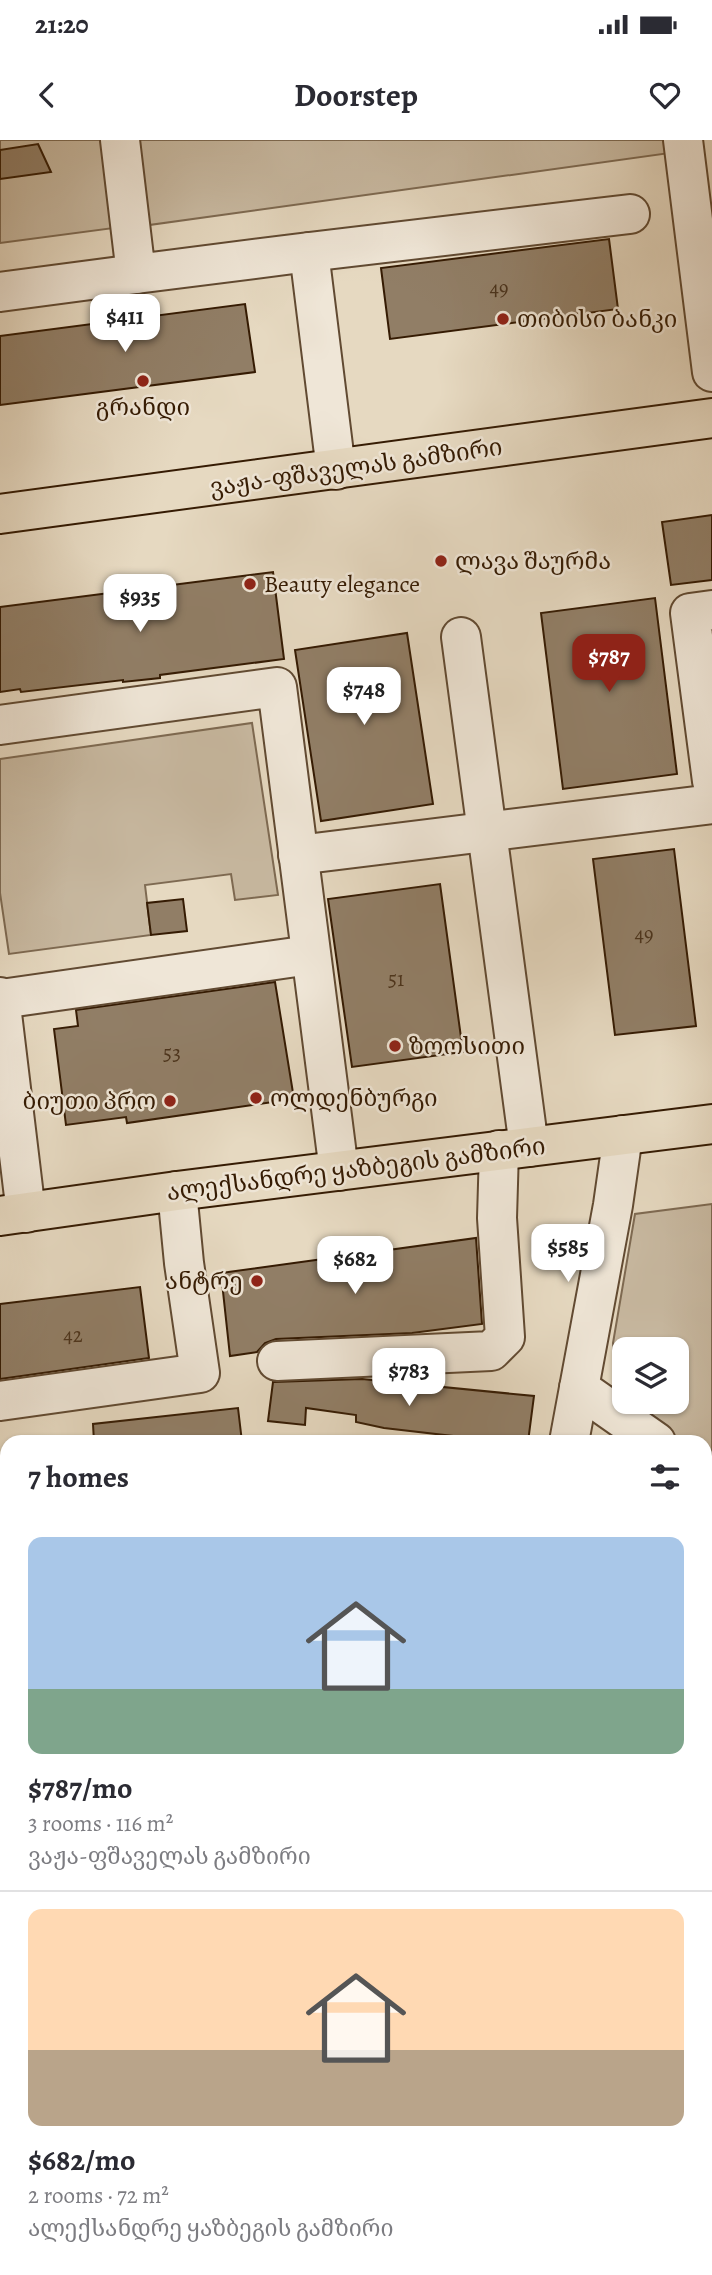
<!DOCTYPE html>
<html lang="en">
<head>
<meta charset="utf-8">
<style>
	body { margin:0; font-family:Alegreya,"Noto Serif Georgian",serif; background:#f2f2f3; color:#2b2b33; height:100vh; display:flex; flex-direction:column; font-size:26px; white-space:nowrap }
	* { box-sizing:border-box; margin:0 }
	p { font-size:23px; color:#7c7c81 }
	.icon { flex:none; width:38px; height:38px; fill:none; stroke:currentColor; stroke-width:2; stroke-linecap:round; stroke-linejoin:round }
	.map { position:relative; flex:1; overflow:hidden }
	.side { position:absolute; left:0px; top:1295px; width:712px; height:840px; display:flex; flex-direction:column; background:#fff; border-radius:21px 21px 0 0; box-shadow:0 2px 5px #0004 }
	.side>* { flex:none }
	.controls { position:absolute; left:612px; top:1197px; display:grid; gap:14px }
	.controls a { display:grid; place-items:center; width:77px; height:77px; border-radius:14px; background:#fff; box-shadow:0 2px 5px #0004; font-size:35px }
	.price { position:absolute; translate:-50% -60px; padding:0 16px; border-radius:14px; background:#fff; color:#222; font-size:23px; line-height:46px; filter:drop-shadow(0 2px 4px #0008) }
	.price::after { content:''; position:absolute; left:50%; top:42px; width:21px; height:16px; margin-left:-10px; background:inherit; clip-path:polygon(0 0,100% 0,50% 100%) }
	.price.selected { background:#8f2418; color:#fff }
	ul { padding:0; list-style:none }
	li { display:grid; align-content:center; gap:14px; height:371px; padding:0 28px }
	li+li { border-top:2px solid #e1e1e2 }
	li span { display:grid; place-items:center; height:217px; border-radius:14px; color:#555 }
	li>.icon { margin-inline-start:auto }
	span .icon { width:126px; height:126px; fill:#fffc; stroke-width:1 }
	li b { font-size:30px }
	h2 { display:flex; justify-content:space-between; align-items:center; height:84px; padding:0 28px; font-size:30px }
	.status { display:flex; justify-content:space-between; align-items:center; height:49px; padding:0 35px; background:#fff; direction:ltr }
	.status svg { height:19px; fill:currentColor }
	header { display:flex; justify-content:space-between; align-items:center; height:91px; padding:0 28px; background:#fff; font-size:32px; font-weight:700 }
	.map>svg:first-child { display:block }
	.green { fill:#c8b9a1; stroke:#7e6a52; stroke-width:2 }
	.building { fill:#917e66; stroke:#351b03; stroke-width:2 }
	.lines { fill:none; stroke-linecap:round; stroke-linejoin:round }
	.minor-casing { stroke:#614a32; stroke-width:42 }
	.major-casing { stroke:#351b03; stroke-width:42 }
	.minor { stroke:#efe6d7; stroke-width:38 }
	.major { stroke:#e6d9c1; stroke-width:38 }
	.poi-dot { fill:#8f2418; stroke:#efe6d7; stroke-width:2.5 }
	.labels { text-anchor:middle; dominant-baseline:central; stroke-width:5; stroke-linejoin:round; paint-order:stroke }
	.number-label { font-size:21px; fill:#4c341c }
	.poi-label { font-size:24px; fill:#351b03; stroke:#efe6d7; text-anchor:start }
	.street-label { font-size:24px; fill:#351b03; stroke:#efe6d7 }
</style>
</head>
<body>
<div class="status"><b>21:20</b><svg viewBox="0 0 49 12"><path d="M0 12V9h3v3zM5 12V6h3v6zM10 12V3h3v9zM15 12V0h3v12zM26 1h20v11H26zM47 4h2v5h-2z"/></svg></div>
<header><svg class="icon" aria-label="back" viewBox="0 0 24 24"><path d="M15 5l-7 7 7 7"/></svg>Doorstep<svg class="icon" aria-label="heart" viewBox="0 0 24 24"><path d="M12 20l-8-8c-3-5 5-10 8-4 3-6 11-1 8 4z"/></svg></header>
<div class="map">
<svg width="712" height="2135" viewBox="0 0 712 2135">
	<rect width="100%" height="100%" fill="#e6d9c1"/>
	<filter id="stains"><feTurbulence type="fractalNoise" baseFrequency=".00286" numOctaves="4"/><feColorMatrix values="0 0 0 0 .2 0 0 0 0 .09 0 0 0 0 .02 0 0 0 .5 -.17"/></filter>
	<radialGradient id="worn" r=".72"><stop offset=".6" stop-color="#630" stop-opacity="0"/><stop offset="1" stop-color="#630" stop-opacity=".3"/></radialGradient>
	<!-- green -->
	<g class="green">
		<polygon points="0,0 103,0 114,88 0,103"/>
		<polygon points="137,0 668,0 670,13 149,85"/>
		<polygon points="252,583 278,755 235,760 231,734 145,745 151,795 9,814 0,753 0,619"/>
		<polygon points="712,1064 712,1327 705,1323 705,1302 670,1302 631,1262 677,1262 677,1209 625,1209 625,1255 615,1244 613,1203 635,1074"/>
		<polygon points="712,1538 712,1712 705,1713 705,1539"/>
	</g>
	<!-- building -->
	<g class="building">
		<polygon points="38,4 51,32 0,39 0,10"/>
		<polygon points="609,99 618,169 390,199 381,128"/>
		<polygon points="245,164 255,232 0,265 0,196"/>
		<polygon points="712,375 712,440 671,445 662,382"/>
		<polygon points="273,432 284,519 160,535 160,538 123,542 123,540 21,552 20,549 0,552 0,467"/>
		<polygon points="655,458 677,634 563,649 541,473"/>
		<polygon points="407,493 433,664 321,681 295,510"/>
		<polygon points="674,709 696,886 615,895 593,719"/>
		<polygon points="440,744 463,912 352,927 328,759"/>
		<polygon points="183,759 187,791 151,795 147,763"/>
		<polygon points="275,842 294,959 127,983 126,977 66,985 54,889 78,886 76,870"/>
		<polygon points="476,1098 482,1184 412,1193 276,1199 265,1203 257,1212 230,1216 221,1133"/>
		<polygon points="140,1147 149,1218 0,1239 0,1164"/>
		<polygon points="362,1239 534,1256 528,1302 470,1302 470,1298 384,1288 356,1282 356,1275 306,1268 305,1285 268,1281 273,1242"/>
		<polygon points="238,1268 242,1302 94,1302 93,1284"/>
	</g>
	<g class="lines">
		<defs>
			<g id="minor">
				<polyline points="120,0 136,134 309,112 336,330"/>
				<polyline points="683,0 712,232"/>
				<polyline points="309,112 630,74"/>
				<polyline points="0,152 136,134"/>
				<polyline points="712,470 690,473 712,641"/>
				<polyline points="461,497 529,1007"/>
				<polyline points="0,585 277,547 339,1031"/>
				<polyline points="298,715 712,664"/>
				<polyline points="0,857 26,1073"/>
				<polyline points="1,859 310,815"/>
				<polyline points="277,1221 491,1211 505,1197 497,1078 499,1010"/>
				<polyline points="579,1248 656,1302"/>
				<polyline points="0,1261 200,1233 184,1123 177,1051"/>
				<polyline points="569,1302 613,1065 623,995"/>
				<polyline points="705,1336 712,1341"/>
				<polyline points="705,1628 712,1621"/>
				<polyline points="0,1755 7,1755"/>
				<polyline points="705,1862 712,1913"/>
				<polyline points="705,1994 712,1995"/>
				<polyline points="331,2128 331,2135"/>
			</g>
			<g id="major">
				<polyline points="0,374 712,278"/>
				<polyline points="0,1076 177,1051 712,984"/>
			</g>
		</defs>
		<!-- minor casing -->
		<use href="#minor" class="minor-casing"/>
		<!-- major casing -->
		<use href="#major" class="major-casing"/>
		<!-- minor -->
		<use href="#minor" class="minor"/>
		<!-- major -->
		<use href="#major" class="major"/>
	</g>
	<!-- markers -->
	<g class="poi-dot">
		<circle cx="503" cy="179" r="7"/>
		<circle cx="143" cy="241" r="7"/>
		<circle cx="441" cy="421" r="7"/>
		<circle cx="250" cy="444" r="7"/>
		<circle cx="395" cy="906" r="7"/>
		<circle cx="256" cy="958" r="7"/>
		<circle cx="170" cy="961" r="7"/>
		<circle cx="257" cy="1141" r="7"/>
	</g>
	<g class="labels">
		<!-- number labels -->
		<g class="number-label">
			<text x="499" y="148">49</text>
			<text x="644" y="794">49</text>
			<text x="396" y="839">51</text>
			<text x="172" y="913">53</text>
			<text x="73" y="1195">42</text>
		</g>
		<!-- poi labels -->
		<g class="poi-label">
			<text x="517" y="179">თიბისი ბანკი</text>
			<text x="143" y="267" text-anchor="middle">გრანდი</text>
			<text x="455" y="421">ლავა შაურმა</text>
			<text x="264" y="444">Beauty elegance</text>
			<text x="409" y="906">ზოოსითი</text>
			<text x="270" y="958">ოლდენბურგი</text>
			<text x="156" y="961" text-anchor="end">ბიუთი პრო</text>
			<text x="243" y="1141" text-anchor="end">ანტრე</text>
		</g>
		<!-- street labels -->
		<g class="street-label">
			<text transform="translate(356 327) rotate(-8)">ვაჟა-ფშაველას გამზირი</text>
			<text transform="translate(356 1029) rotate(-7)">ალექსანდრე ყაზბეგის გამზირი</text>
		</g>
	</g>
	<rect width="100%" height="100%" filter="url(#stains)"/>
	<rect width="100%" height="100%" fill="url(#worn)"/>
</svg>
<div class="controls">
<a><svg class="icon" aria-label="layers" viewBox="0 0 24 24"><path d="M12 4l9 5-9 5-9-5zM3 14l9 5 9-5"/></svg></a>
</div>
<b class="price" style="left:125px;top:214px">$411</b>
<b class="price" style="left:140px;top:494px">$935</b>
<b class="price selected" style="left:609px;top:554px">$787</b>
<b class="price" style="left:364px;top:587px">$748</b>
<b class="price" style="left:568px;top:1144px">$585</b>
<b class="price" style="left:355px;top:1156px">$682</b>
<b class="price" style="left:409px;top:1268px">$783</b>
<section class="side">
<h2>7 homes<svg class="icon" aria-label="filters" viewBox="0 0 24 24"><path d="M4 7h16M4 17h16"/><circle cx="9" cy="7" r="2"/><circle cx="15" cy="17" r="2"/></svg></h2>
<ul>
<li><span style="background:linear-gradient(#a9c7e8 70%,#7fa58c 0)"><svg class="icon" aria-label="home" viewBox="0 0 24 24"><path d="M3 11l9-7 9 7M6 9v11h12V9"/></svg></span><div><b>$787/mo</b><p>3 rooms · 116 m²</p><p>ვაჟა-ფშაველას გამზირი</p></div></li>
<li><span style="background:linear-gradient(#ffd9b3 65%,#b9a48a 0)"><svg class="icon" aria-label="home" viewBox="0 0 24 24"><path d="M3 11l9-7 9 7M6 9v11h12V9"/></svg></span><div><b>$682/mo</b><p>2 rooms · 72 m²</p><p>ალექსანდრე ყაზბეგის გამზირი</p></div></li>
</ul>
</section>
</div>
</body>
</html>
